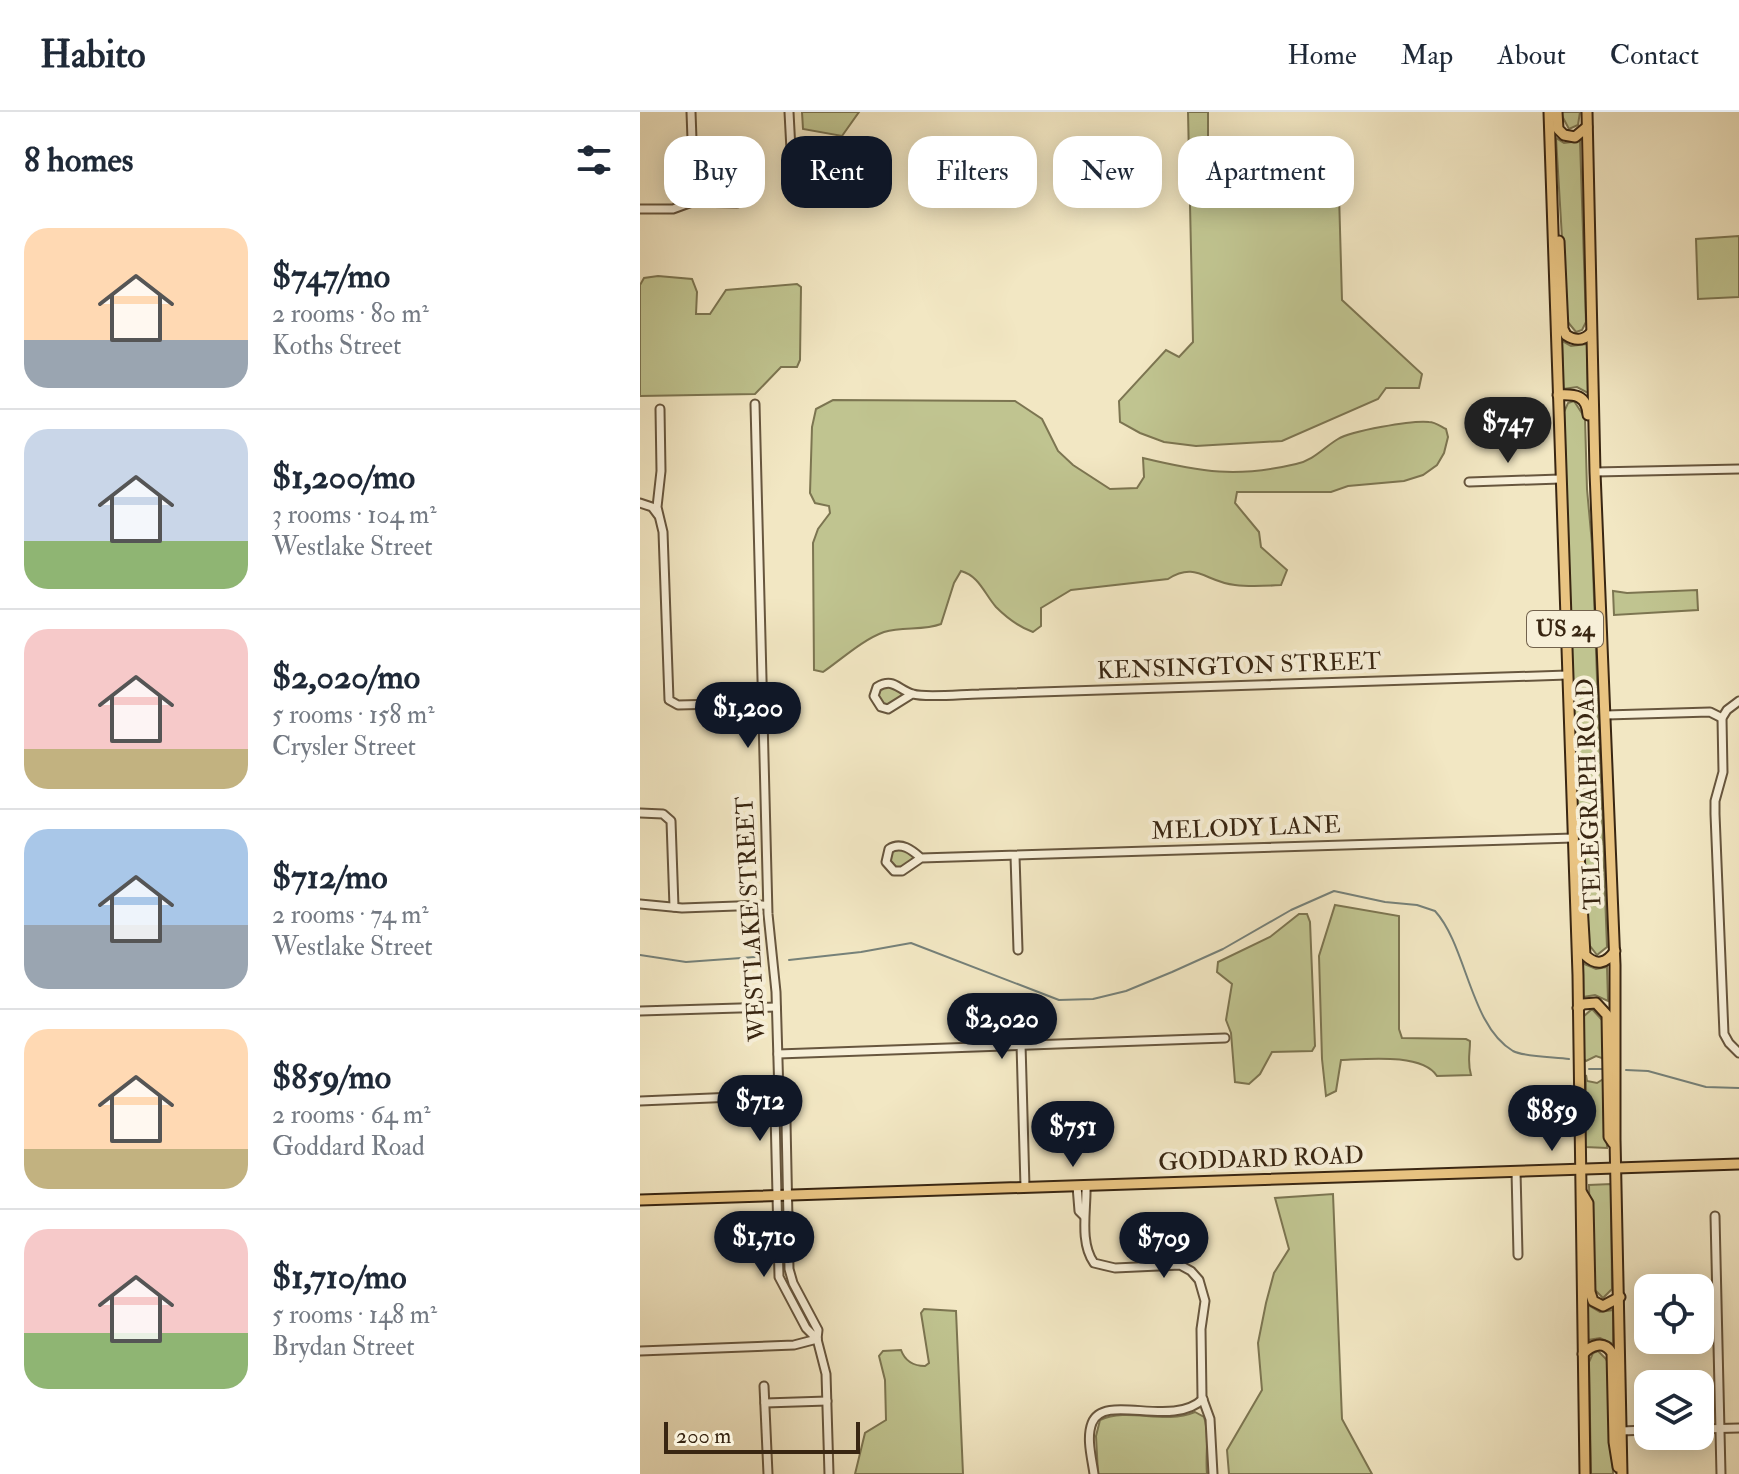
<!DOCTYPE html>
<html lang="en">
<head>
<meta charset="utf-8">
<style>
	body { margin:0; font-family:"IM FELL Double Pica",serif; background:#f6f6f7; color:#1f2937; height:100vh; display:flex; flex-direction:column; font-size:30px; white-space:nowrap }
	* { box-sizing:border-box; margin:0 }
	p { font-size:26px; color:#747a83 }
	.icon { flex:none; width:44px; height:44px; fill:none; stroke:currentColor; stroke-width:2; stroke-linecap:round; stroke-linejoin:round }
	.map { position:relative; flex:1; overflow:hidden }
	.drawer { display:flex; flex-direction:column; background:#fff; width:640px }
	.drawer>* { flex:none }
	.banner { position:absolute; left:24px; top:24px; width:760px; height:72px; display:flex; gap:16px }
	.controls { position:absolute; left:994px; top:1162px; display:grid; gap:16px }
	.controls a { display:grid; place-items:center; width:80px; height:80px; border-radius:16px; background:#fff; box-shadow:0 4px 20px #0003; font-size:40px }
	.scale { position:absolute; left:24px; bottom:20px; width:196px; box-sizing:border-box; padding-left:8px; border:4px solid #392612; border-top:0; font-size:22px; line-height:28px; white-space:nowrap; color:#392612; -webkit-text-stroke:6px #f7efd8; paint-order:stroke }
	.price { position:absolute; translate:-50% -68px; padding:0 18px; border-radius:28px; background:#111827; color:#fff; font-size:26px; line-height:52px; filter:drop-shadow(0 2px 4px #0008) }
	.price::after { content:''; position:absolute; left:50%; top:48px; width:24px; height:18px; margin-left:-12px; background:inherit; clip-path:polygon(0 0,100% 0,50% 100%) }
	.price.selected { background:#222; color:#fff }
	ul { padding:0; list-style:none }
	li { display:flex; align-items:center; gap:24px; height:200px; padding:0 24px }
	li+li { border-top:2px solid #e0e1e3 }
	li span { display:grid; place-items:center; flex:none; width:224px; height:160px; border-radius:24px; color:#555 }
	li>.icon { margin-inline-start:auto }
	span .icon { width:96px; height:96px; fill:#fffc; stroke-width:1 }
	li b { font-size:34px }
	h2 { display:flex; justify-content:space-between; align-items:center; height:96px; padding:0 24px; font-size:34px }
	.pill { padding:0 28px; border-radius:24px; background:#fff; box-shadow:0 4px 20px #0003; font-size:28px; line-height:72px }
	.pill.selected { background:#111827; color:#fff }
	header { display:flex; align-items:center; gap:48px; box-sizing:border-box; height:112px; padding:0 40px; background:#fff; border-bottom:2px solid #e0e1e3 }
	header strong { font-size:38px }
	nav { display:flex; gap:44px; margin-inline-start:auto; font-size:28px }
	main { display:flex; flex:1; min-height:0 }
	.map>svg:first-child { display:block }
	.green { fill:#c0c490; stroke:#7c7551; stroke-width:2 }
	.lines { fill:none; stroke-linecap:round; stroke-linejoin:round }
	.stream { stroke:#768179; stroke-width:2 }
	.minor-casing { stroke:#67563e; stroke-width:11 }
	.major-casing { stroke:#392612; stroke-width:13 }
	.minor { stroke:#f7efd8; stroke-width:7 }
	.major { stroke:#e9c482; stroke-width:9 }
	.labels { text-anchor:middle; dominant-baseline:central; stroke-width:8; stroke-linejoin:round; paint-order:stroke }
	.shield { fill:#f7efd8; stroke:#72624d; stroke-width:2 }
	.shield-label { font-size:22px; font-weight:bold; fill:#392612 }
	.street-label { font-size:24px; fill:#392612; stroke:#f7efd8 }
</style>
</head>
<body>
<header>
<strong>Habito</strong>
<nav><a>Home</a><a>Map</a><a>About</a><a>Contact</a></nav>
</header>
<main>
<section class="drawer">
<h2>8 homes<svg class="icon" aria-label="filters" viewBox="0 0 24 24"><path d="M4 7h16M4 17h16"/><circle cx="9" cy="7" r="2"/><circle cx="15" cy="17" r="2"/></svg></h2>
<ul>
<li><span style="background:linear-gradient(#ffd9b3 70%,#9aa5b1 0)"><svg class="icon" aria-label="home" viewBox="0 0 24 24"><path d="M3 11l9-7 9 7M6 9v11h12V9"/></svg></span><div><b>$747/mo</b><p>2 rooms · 80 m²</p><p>Koths Street</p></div></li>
<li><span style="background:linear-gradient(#c9d6e8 70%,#8fb573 0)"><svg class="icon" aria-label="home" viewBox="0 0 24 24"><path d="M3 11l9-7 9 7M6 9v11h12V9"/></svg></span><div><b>$1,200/mo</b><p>3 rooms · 104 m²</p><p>Westlake Street</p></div></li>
<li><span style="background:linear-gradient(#f6c9c9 75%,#c2b280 0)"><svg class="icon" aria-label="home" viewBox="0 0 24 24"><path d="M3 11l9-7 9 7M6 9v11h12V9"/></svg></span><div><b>$2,020/mo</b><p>5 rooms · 158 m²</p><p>Crysler Street</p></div></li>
<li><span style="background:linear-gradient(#a9c7e8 60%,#9aa5b1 0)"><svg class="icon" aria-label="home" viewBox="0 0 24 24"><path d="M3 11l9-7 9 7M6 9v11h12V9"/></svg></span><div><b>$712/mo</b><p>2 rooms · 74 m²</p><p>Westlake Street</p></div></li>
<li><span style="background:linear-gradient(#ffd9b3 75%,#c2b280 0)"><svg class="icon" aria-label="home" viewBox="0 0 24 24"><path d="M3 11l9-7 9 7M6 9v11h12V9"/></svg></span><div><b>$859/mo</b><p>2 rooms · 64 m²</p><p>Goddard Road</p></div></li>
<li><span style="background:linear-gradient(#f6c9c9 65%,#8fb573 0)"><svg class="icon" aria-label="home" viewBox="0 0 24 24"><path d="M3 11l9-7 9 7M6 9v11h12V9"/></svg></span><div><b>$1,710/mo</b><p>5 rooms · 148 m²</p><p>Brydan Street</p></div></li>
</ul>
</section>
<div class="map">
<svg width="1099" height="1362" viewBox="0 0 1099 1362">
	<rect width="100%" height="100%" fill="#f2e7c3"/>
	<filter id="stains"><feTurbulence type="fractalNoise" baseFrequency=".0025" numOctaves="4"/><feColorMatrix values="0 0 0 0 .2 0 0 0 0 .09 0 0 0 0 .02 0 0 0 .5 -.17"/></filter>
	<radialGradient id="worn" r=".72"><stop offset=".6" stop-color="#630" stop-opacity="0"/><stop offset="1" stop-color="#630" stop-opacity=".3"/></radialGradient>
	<!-- green -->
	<g class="green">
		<polygon points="162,0 219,0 202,24 163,17"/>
		<polygon points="548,0 568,0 568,28 579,53 602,62 654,64 658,82 699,82 702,188 782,262 779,276 746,276 738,287 642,329 556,334 524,330 500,321 480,310 479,289 526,238 539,245 553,230"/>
		<polygon points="920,0 940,0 938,13 929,17"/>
		<polygon points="916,26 924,31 940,29 946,210 942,218 936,220 927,209"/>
		<polygon points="1099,124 1099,185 1058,187 1056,127"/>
		<polygon points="18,164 52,167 57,180 56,202 70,202 86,178 157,172 161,175 160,248 157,255 141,255 115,282 0,284 0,173 4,166"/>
		<polygon points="922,229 931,234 947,232 948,281 937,275 923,277"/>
		<path d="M 193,288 L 375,289 L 402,307 L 418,339 L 433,353 L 470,377 L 497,376 L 504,365 L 503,346 C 561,360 597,366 656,352 C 674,348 683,336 698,327 C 711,319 772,308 789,310 C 795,310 800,314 806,317 L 808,325 L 804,341 L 797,353 L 783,363 L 764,369 L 708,374 L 691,380 L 597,380 L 595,391 L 619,420 L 621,435 L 647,458 L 641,473 C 626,474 610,475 595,473 C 566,470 556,449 528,467 L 431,478 L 401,496 L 401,514 L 393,520 C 379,515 366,505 356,495 C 344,481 339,464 321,459 L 314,471 L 301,512 C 283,519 263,514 244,520 C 222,528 202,547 183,560 L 174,558 L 173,431 L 178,417 L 190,401 L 189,394 L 175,391 L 170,381 L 172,315 L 176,297 Z"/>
		<polygon points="934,289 945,306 947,377 952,432 967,835 957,843 947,830 937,697 924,300 928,291"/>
		<polygon points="1057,478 1058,498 974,503 973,479 987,481"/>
		<polygon points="247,572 265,582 247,593 240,590 237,581 240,576"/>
		<path d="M 255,737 L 264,737 L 277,745 L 276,747 C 267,752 258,760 249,751 L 251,740 Z"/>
		<path d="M 695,793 L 759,804 L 759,917 L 762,926 L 826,927 L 830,929 C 830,943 827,949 831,963 L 797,964 C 782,941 727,947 701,948 L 696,979 L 686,984 L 682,947 L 679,844 Z"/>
		<polygon points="659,802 667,802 670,810 675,934 672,939 632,940 620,962 609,972 595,970 591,921 586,908 592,872 577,860 578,850 630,825"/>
		<polygon points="942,851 956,857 967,855 968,889 955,883 943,885"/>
		<polygon points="952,897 962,908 964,949 962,946 956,944 946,949 944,947 943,905"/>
		<polygon points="946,963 947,969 957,971 965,966 967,1036 945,1035"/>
		<polygon points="971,1072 972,1177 963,1186 954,1177 951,1167 949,1073"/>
		<polygon points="693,1082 702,1307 732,1362 589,1362 587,1338 622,1278 618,1231 626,1191 634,1161 649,1137 635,1086"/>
		<polygon points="948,1193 960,1200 973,1198 973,1232 960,1226 948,1228"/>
		<path d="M 284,1197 L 316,1199 L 323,1362 L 215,1362 L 225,1321 L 246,1308 L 245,1268 L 239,1244 L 243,1239 L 261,1238 C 265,1249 273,1254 285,1254 L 289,1251 L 281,1201 Z"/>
		<polygon points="958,1239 966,1247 970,1256 973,1362 951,1362 949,1250 953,1241"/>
		<path d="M 555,1300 L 564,1305 C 570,1322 565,1343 567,1362 L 458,1362 L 456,1324 L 460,1308 C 489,1295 523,1313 555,1300 Z"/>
	</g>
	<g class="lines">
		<!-- stream -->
		<g class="stream">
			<polyline points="0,843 46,850 115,845"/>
			<path d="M 149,848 L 221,840 L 271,831 L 419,888 L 453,887 L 486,879 L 532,860 L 583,837 L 651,798 L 694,779 L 745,790 L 777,793 L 795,799 C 827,834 830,914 873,939 C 884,945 915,945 929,947"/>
			<polyline points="949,957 963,957"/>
			<polyline points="986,958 1008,959 1066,975 1099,976"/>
		</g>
		<defs>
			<g id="minor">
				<polyline points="51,0 54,82 52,90"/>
				<polyline points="149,0 152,57"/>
				<polyline points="0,97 33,97 52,90 97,91"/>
				<polyline points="115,292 128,802 136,880 139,983 146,1010 149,1157 153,1171 178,1218 177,1227 186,1262 189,1362"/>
				<polyline points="20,297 21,359 17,395 23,420 29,588 38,593 122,591"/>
				<polyline points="955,360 1099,357"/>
				<polyline points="829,370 920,367"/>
				<polyline points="0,391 12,395 18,403"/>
				<path d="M 272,582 L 248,597 L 241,595 L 234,584 L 237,575 C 254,565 258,578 273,582 C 285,586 324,582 339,582 L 927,563"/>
				<polyline points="1099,589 1087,598 1082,606 1083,660 1075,689 1075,702 1084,922 1089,931 1099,941"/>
				<polyline points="966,603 1070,600 1082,606"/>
				<polyline points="0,701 23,702 31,709 34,795"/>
				<polyline points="375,744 378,838"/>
				<path d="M 281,746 L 262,759 L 254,759 L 246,750 L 249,737 C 261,729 272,738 281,746 L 933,726"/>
				<polyline points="0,792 42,796 127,793"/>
				<polyline points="0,899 136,895"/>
				<polyline points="381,932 385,1075"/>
				<polyline points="138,942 585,926"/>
				<polyline points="139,985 135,1001 139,1165 166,1216 177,1227"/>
				<polyline points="0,989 139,983"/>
				<polyline points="876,1059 878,1143"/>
				<path d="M 446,1073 C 447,1097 439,1130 454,1151 L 475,1156 L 540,1153 L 551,1159 L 559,1168 L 565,1189 L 561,1217 L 562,1285 L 570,1307 L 573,1362"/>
				<polyline points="437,1074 439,1099 444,1104"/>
				<polyline points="1075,1104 1081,1362"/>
				<polyline points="0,1239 154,1233 177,1227"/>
				<polyline points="124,1274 128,1362"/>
				<polyline points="125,1291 187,1289"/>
				<polyline points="1060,1317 1099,1316"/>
				<polyline points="981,1319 1008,1318"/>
				<path d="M 454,1362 C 452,1347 446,1326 452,1311 C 464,1280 532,1317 563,1287"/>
			</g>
			<g id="major">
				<polyline points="909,0 938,863 945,1362"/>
				<polyline points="917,0 918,17 924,23 935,25 947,15"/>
				<polyline points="947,0 955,360 975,853 975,1027 982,1362"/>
				<path d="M 919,129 L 923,217 L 926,223 C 935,229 943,229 951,221"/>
				<path d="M 918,283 C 935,282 947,283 948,303"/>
				<path d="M 939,741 L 945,843 C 956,854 966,852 975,839"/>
				<polyline points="938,896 943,892 956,891 967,903 969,1025 973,1031"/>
				<polyline points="942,1081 948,1091 950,1180 953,1189 963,1194 980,1185"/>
				<polyline points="0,1088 1099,1052"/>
				<path d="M 943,1242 C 951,1233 964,1228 972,1241 L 974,1330 L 978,1355"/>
			</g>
		</defs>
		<!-- minor casing -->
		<use href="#minor" class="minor-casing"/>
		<!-- major casing -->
		<use href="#major" class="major-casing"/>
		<!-- minor -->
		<use href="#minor" class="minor"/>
		<!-- major -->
		<use href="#major" class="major"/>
	</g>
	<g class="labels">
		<!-- shield labels -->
		<rect class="shield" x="887" y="499" width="76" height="36" rx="6"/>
		<g class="shield-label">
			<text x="925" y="517">US 24</text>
		</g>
		<!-- street labels -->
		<g class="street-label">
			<text transform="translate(599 554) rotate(-2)">KENSINGTON STREET</text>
			<text transform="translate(949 682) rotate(-92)">TELEGRAPH ROAD</text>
			<text transform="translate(606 716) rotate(-2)">MELODY LANE</text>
			<text transform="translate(111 807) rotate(-93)">WESTLAKE STREET</text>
			<text transform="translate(621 1047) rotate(-2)">GODDARD ROAD</text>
		</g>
	</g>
	<rect width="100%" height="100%" filter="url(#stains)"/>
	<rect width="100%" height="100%" fill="url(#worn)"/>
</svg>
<div class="controls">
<a><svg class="icon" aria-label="locate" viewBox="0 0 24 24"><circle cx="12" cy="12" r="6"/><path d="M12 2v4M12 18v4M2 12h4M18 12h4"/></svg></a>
<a><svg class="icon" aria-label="layers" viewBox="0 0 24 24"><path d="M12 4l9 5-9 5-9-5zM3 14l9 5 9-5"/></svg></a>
</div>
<div class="scale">200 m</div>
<b class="price selected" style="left:868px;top:353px">$747</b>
<b class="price" style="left:108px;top:638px">$1,200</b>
<b class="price" style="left:362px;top:949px">$2,020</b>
<b class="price" style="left:120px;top:1031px">$712</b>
<b class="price" style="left:912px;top:1041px">$859</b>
<b class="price" style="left:433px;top:1057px">$751</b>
<b class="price" style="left:124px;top:1167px">$1,710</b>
<b class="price" style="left:524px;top:1168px">$709</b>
<div class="banner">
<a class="pill">Buy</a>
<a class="pill selected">Rent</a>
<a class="pill">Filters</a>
<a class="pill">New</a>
<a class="pill">Apartment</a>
</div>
</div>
</main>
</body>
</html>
